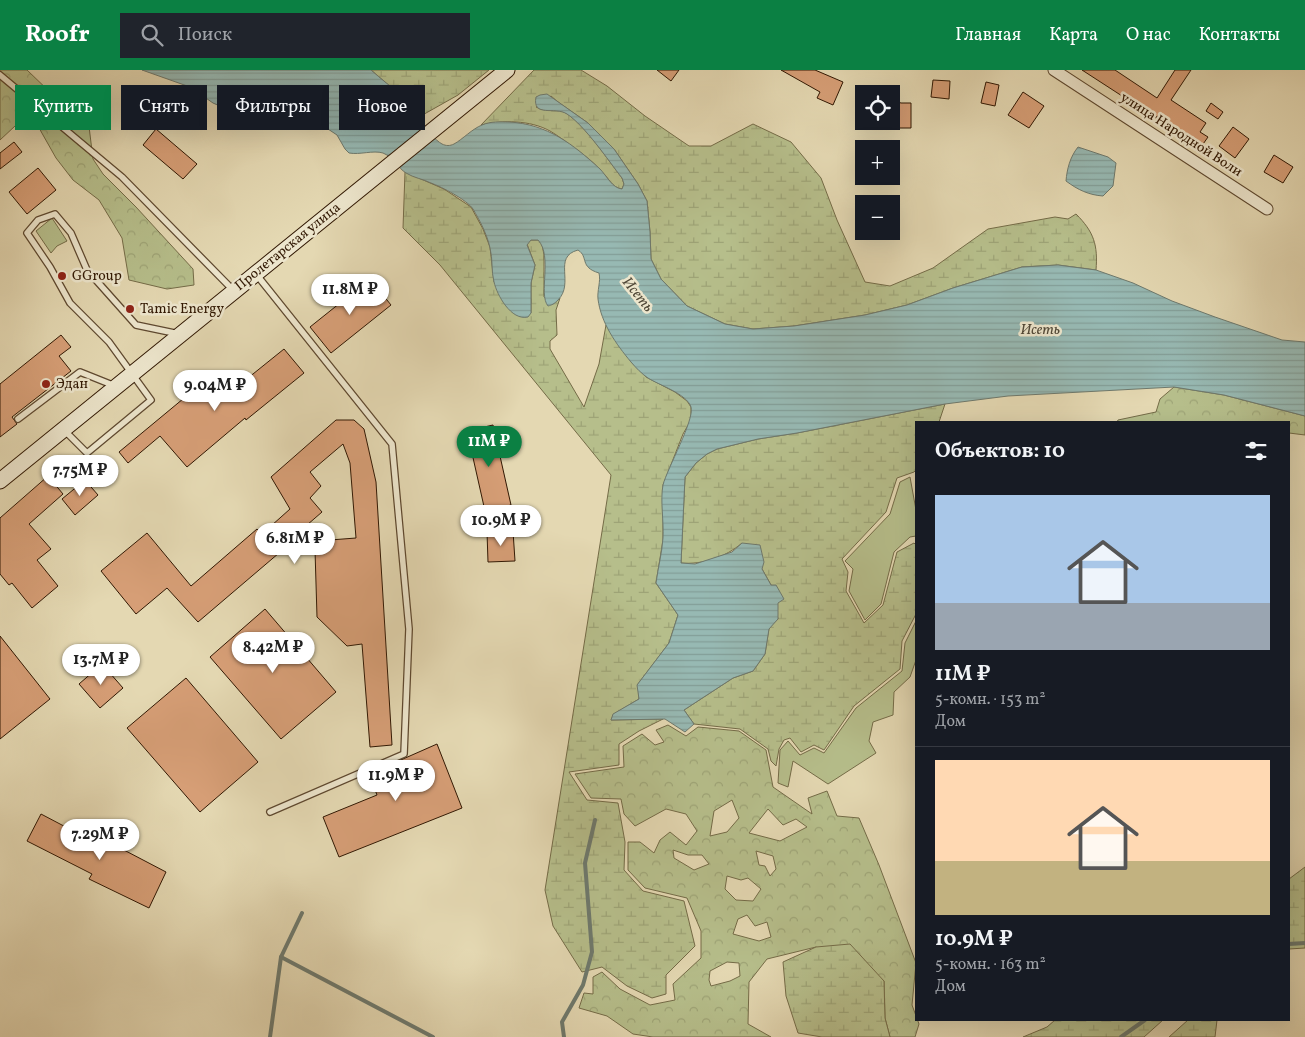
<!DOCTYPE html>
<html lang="ru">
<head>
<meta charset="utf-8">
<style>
	body { margin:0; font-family:Vollkorn,serif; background:#20242c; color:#f1f3f6; height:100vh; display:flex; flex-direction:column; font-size:19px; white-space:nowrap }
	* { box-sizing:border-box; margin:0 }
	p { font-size:16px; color:#9ea1a6 }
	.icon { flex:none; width:28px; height:28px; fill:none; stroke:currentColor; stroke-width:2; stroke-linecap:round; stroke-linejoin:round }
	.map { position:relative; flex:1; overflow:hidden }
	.sheet { position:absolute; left:915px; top:351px; width:375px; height:600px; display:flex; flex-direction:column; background:#171b24; border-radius:0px; box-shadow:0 5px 20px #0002 }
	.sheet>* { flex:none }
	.guide { position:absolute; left:15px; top:15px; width:475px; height:45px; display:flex; gap:10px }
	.fabs { position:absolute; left:855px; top:15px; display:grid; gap:10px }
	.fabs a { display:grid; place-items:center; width:45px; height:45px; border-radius:0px; background:#171b24; box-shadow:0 5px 20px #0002; font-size:25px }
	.price { position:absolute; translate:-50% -42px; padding:0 11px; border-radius:18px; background:#fff; color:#222; font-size:16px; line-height:32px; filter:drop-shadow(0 1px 2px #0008) }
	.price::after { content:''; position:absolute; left:50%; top:30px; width:15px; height:11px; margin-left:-8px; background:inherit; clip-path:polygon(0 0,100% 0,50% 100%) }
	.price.on { background:#0b8043; color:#fff }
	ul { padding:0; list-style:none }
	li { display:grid; align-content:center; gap:10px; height:265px; padding:0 20px }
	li+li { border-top:1px solid #363941 }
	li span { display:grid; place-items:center; height:155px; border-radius:0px; color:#555 }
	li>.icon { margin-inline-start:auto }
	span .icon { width:90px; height:90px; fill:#fffc; stroke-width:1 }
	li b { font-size:21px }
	h2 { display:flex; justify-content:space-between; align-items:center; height:60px; padding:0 20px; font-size:21px }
	.pill { padding:0 18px; border-radius:0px; background:#171b24; box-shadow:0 5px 20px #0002; font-size:18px; line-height:45px }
	.pill.on { background:#0b8043; color:#fff }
	header { display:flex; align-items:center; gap:30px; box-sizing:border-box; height:70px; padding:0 25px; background:#0b8043; color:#fff }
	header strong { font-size:24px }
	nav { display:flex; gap:28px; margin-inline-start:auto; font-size:18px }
	.search { width:350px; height:45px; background:#20242c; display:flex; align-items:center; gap:12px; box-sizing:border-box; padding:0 18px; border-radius:0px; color:#9ea1a6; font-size:19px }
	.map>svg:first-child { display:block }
	.green { fill:#b6be8b; stroke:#746b47 }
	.forest { fill:url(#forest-crowns); stroke:#746b47; fill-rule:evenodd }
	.wetland { fill:url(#wetland-marsh); stroke:#746b47 }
	.water { fill:url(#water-rules); stroke:#6e796d }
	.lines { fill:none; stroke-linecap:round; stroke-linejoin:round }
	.stream { stroke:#6e796d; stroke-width:4 }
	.building { fill:#d69e76; stroke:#311803 }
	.service-casing { stroke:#5e482f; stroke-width:8 }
	.minor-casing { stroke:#5e482f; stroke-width:13 }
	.secondary-casing { stroke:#311803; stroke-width:17 }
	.service { stroke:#ede6cd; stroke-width:5.5 }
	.minor { stroke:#ede6cd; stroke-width:11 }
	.secondary { stroke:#ede6cd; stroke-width:15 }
	.poi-dot { fill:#8f2418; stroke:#ede6cd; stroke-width:2 }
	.labels { text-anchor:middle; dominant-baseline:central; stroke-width:5; stroke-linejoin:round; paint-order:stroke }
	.street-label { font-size:14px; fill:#311803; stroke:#ede6cd }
	.poi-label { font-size:14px; fill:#311803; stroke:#ede6cd; text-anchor:start }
	.water-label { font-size:15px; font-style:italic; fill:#504838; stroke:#ede6cd }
</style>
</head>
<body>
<header>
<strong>Roofr</strong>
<div class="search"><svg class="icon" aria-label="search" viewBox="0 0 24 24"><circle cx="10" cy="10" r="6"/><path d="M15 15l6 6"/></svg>Поиск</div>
<nav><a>Главная</a><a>Карта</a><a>О нас</a><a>Контакты</a></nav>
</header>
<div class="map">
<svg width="1305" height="967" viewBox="0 0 1305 967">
	<defs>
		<pattern id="forest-crowns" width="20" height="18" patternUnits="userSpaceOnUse" patternTransform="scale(1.25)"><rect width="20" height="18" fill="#b6be8b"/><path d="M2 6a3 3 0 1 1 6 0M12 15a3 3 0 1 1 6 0" fill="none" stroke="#9da376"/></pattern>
		<pattern id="wetland-marsh" width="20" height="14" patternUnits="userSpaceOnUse" patternTransform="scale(1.25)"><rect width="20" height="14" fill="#b6be8b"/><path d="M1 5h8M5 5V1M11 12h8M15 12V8" fill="none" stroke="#9da376"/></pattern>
		<pattern id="water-rules" width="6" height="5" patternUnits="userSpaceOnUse" patternTransform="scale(1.25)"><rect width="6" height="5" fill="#97b9b3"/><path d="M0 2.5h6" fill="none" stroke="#839e98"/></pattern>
	</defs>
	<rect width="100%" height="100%" fill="#e4d8b2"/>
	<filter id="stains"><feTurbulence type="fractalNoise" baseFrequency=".004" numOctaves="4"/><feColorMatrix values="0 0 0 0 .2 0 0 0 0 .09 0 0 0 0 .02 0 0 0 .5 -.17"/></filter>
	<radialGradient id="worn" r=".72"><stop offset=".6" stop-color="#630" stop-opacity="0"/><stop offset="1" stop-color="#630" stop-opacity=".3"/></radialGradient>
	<!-- green -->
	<g class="green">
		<polygon points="52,148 67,171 57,176 51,183 36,161"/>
		<polygon points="910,407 916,440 916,466 910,467 894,482 881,534 865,550 849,521 853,499 845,491 890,444 900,412"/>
		<polygon points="916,551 916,590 910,607 894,622 893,645 873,652 869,671 876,683 828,714 793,691 788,717 778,713 780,680 788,671 800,685 814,678 824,683 856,638 902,601 905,573"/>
	</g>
	<!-- forest -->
	<g class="forest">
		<polygon points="0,0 27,0 53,25 87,40 93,89 103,104 136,137 193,199 194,215 167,219 129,210 122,168 99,130 73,110 56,88 30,42 0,70"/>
		<polygon points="1174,317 1224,325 1305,346 1305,365 1289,363 1289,352 1117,352 1118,350 1156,342 1160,329"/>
		<path d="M 668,655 L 686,666 L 698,657 L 739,661 L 766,680 L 773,717 L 812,744 L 808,728 L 827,721 L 837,746 L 859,748 L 879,795 L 916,893 L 912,935 L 919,954 L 915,967 L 890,967 L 885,948 L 884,911 L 816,877 L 767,889 L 749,912 L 748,954 L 771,967 L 653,967 L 633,964 L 607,946 L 579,938 L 584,923 L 593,924 L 593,907 L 602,902 L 620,919 L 650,935 L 675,930 L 673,914 L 701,888 L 701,861 L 687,828 L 645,818 L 628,800 L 628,772 L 640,772 L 654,783 L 660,770 L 670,762 L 686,775 L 697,761 L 686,744 L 666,739 L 635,756 L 624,744 L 621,729 L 591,728 L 575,704 L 624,697 L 623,676 L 642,664 L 655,675 L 664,672 L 656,660 ZM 732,730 L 739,748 L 727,762 L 710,766 L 714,741 ZM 768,739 L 783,755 L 796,749 L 807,757 L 780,771 L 749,763 ZM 673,780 L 688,785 L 702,785 L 709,794 L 694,800 L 674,788 ZM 756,781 L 773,786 L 776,799 L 770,806 L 765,796 L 759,795 ZM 727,806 L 741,810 L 748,808 L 761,819 L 753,831 L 736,830 L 725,819 ZM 747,845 L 755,856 L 767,852 L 771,867 L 759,871 L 733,864 L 738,849 ZM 727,892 L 739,893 L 740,906 L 730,911 L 711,916 L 709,910 L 710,901 Z"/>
	</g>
	<!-- wetland -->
	<g class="wetland">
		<polygon points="371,0 489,0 458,25 419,47 401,26"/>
		<path d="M 534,0 L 581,0 L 607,16 L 645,46 L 689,76 L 711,76 L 753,54 L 791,72 L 821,108 L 837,150 L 865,212 L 890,216 L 933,198 L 988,159 L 1055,147 L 1068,149 L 1076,144 C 1094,162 1098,175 1096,200 L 1058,195 L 1022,197 L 953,218 L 907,235 L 865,245 L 794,256 L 753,259 L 725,254 L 687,236 L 661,209 L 651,189 L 650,162 L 647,131 L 638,114 L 614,79 L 588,53 L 558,32 L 551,26 L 536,37 C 546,43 556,37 566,43 C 585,55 608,90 622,108 L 624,114 L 622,119 C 612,118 609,108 602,102 C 595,93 585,86 576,79 C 567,73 559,66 550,61 C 530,50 503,50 481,55 Z"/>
		<polygon points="405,102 444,119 471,137 483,159 490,177 494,212 531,243 531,213 535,195 527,174 531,170 538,170 542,174 544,185 544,227 553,234 560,228 556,240 557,265 550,271 550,279 584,337 599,294 606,255 632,293 646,307 675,322 687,331 691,337 691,350 683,364 663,415 663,470 656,513 678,545 669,573 638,614 639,629 614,644 611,650 663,649 639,661 619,674 619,695 569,702 587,730 618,733 625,772 624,800 643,821 684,831 695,876 666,905 666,924 652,928 627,916 602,897 582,902 553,856 545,820 611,405 440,195 403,158"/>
		<path d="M 945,334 L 939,352 L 916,352 L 916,400 L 914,402 L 897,408 L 886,442 L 842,489 L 848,502 L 846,521 L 864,553 L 883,535 L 897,482 L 914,473 L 916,475 L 916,544 L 902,571 L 900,599 L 854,636 L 824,680 L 814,675 L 801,682 L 790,668 L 784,670 L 779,679 L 776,696 L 771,691 L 768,679 L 740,659 L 694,654 L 684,640 L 733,608 L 753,601 L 765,584 L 769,558 L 778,549 L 771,515 L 762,499 L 742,473 C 726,487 702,495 681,493 L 685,407 L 696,393 L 707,384 L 717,379 L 758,369 L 797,363 Z"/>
		<polygon points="1305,797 1305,878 1289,879 1289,809"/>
		<polygon points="850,874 884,911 885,948 890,967 822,967 798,963 786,926 783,892 816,877"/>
		<polygon points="1055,950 1163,950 1144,967 1023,967 1047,957"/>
		<polygon points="1188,950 1217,950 1215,967 1169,967"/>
	</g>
	<!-- water -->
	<g class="water">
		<path d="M 142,0 L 371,0 C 381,9 392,17 401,26 C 414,39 428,66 442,74 C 446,76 450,76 454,74 C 463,69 472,59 482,55 C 491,51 500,52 509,52 C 547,54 573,74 600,99 C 607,106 612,118 622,119 L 624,114 L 622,108 C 608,90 585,56 567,44 C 555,36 532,48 536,27 L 540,25 L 547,24 L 588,53 L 614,79 L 638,114 L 647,131 L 650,162 L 651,189 L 661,209 L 687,236 L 725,254 L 753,259 L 794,256 L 865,245 L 907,235 L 953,218 L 1022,197 L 1058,195 L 1096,200 L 1133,213 L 1172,231 L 1215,247 L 1282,270 L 1305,272 L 1305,346 L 1224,325 L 1174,317 L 1008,326 L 945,334 L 797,363 L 758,369 L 717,379 L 707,384 L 696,393 L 685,407 L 681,493 L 695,494 L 732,482 L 742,473 L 760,475 L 764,492 L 762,499 L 771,515 L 776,515 L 784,529 L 778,533 L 778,549 L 769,559 L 765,584 L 753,601 L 733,608 L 684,640 L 694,654 L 685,662 L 665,649 L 611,650 L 613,644 L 639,629 L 637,615 L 669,573 L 678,545 L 656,513 C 658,498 662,483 663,468 C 664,452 660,430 663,415 C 667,399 695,349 691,337 C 687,324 659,315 648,308 C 642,304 636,298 631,292 C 616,274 601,253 598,229 C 597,221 601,211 599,203 C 579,197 589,187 578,180 C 552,187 575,213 558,230 C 554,234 552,235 548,236 C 538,224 553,186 538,170 L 531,170 L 527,175 L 535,195 L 531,213 L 531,243 L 528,247 C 511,251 497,225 494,212 C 491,201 493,189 490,178 C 487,164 480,151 473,139 C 467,130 442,117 431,113 C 423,109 414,108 406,103 C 398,98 393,87 383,83 C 373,80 360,85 349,83 L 345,79 L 337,65 L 322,55 L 270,50 L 231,41 L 213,33 L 190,17 Z"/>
		<path d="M 1078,77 L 1108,87 L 1116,93 L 1113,116 L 1103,126 C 1089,125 1078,120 1066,111 C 1067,99 1070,87 1078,77 Z"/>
	</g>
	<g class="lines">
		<!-- stream -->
		<g class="stream">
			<polyline points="1289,874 1305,873"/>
			<polyline points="281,887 433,967"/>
			<polyline points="270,967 281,887 302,843"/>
			<polyline points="564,967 562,952 583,915 592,882 585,793 595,750"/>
			<polyline points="1121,967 1145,950"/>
		</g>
	</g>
	<!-- building -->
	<g class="building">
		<polygon points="657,0 679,0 671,11"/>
		<polygon points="781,0 815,0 843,12 833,35 817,28 820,22"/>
		<polygon points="1082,0 1115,0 1157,28 1175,0 1191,0 1171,30 1206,53 1200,62 1208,67 1201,77 1157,46 1156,48"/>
		<polygon points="933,10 950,11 949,29 931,27"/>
		<polygon points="986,12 999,15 995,36 981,33"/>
		<polygon points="1023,22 1044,36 1029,58 1008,45"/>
		<polygon points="892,30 901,33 911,33 911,58 891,58"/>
		<polygon points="1211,33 1223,42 1218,49 1206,41"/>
		<polygon points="1233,57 1249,69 1235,88 1219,76"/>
		<polygon points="156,59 197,94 183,109 143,75"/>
		<polygon points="14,72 22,82 0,99 0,83"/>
		<polygon points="1274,85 1293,97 1283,113 1264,102"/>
		<polygon points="38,98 56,120 27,144 9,122"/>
		<polygon points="370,209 391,235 331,283 310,257"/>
		<polygon points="61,265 71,277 59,286 71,301 12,347 17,354 0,367 0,314"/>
		<polygon points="284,279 304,303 246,350 245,348 187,397 160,366 128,393 119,382 201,314 217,333"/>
		<polygon points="336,350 354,350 364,359 376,412 392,675 370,677 362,574 347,576 317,547 315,480 330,470 356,468 350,393 343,374 310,402 321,416 310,428 322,442 277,481 279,483 198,552 167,518 136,544 101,501 147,463 191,516 257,459 262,464 290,439 271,407"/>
		<polygon points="493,355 511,435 485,441 467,361"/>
		<polygon points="48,406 63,424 29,454 51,479 37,490 58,516 32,538 12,513 9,515 0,504 0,448"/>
		<polygon points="85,410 98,425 75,445 62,429"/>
		<polygon points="513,461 515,491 488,492 487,462"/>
		<polygon points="265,539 336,622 281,669 210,587"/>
		<polygon points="0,566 50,629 0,669"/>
		<polygon points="102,594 123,618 100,638 79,614"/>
		<polygon points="186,608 258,692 200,742 127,658"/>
		<polygon points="437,674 462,738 339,787 323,747 377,725 369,704"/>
		<polygon points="41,744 98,774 101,768 166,802 149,838 89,809 92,804 27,771"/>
	</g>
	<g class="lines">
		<defs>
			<g id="service">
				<polyline points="0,5 122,107 233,220"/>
				<polyline points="256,204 392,374 409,559 404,684 270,742"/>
				<polyline points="18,349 80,302 115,316"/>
				<polyline points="64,360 87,383 151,330 109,272 70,233 50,197 27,163 38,150 55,144 71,163 87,200 136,255 179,264"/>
			</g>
			<polyline id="minor" points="1054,0 1267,139"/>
			<polyline id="secondary" points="0,411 507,0"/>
		</defs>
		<!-- service casing -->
		<use href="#service" class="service-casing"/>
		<!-- minor casing -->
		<use href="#minor" class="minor-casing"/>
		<!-- secondary casing -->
		<use href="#secondary" class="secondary-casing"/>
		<!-- service -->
		<use href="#service" class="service"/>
		<!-- minor -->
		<use href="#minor" class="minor"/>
		<!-- secondary -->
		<use href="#secondary" class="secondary"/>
	</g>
	<!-- markers -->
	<g class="poi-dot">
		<circle cx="62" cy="206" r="5"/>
		<circle cx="130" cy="239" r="5"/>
		<circle cx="46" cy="314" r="5"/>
	</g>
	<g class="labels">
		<!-- street labels -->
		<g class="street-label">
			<text transform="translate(1181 65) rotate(33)">улица Народной Воли</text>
			<text transform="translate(288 177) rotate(-39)">Пролетарская улица</text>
		</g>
		<!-- poi labels -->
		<g class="poi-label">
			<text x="72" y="206">GGroup</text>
			<text x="140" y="239">Tamic Energy</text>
			<text x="56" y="314">Эдан</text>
		</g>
		<!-- water labels -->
		<g class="water-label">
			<text transform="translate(637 225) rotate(51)">Исеть</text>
			<text x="1040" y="260">Исеть</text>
		</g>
	</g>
	<rect width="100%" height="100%" filter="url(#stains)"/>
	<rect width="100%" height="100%" fill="url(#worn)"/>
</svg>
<div class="fabs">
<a><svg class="icon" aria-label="locate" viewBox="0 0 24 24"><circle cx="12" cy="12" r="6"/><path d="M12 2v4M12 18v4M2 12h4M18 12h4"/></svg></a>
<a>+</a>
<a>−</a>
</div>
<b class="price" style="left:350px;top:246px">11.8M ₽</b>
<b class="price" style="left:215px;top:342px">9.04M ₽</b>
<b class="price on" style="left:489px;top:398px">11M ₽</b>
<b class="price" style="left:80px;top:427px">7.75M ₽</b>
<b class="price" style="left:501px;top:477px">10.9M ₽</b>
<b class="price" style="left:295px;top:495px">6.81M ₽</b>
<b class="price" style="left:273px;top:604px">8.42M ₽</b>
<b class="price" style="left:101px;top:616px">13.7M ₽</b>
<b class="price" style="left:396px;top:732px">11.9M ₽</b>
<b class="price" style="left:100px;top:791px">7.29M ₽</b>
<div class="guide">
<a class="pill on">Купить</a>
<a class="pill">Снять</a>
<a class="pill">Фильтры</a>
<a class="pill">Новое</a>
</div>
<section class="sheet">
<h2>Объектов: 10<svg class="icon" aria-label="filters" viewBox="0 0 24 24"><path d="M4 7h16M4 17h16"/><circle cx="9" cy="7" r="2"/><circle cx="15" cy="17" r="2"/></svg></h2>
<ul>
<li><span style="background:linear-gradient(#a9c7e8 70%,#9aa5b1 0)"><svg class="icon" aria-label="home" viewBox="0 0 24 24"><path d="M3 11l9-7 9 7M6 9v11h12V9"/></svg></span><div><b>11M ₽</b><p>5-комн. · 153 m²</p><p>Дом</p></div></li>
<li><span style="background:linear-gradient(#ffd9b3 65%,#c2b280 0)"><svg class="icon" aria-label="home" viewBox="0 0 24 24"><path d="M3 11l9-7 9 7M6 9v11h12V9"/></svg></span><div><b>10.9M ₽</b><p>5-комн. · 163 m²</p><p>Дом</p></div></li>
</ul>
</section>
</div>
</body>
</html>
